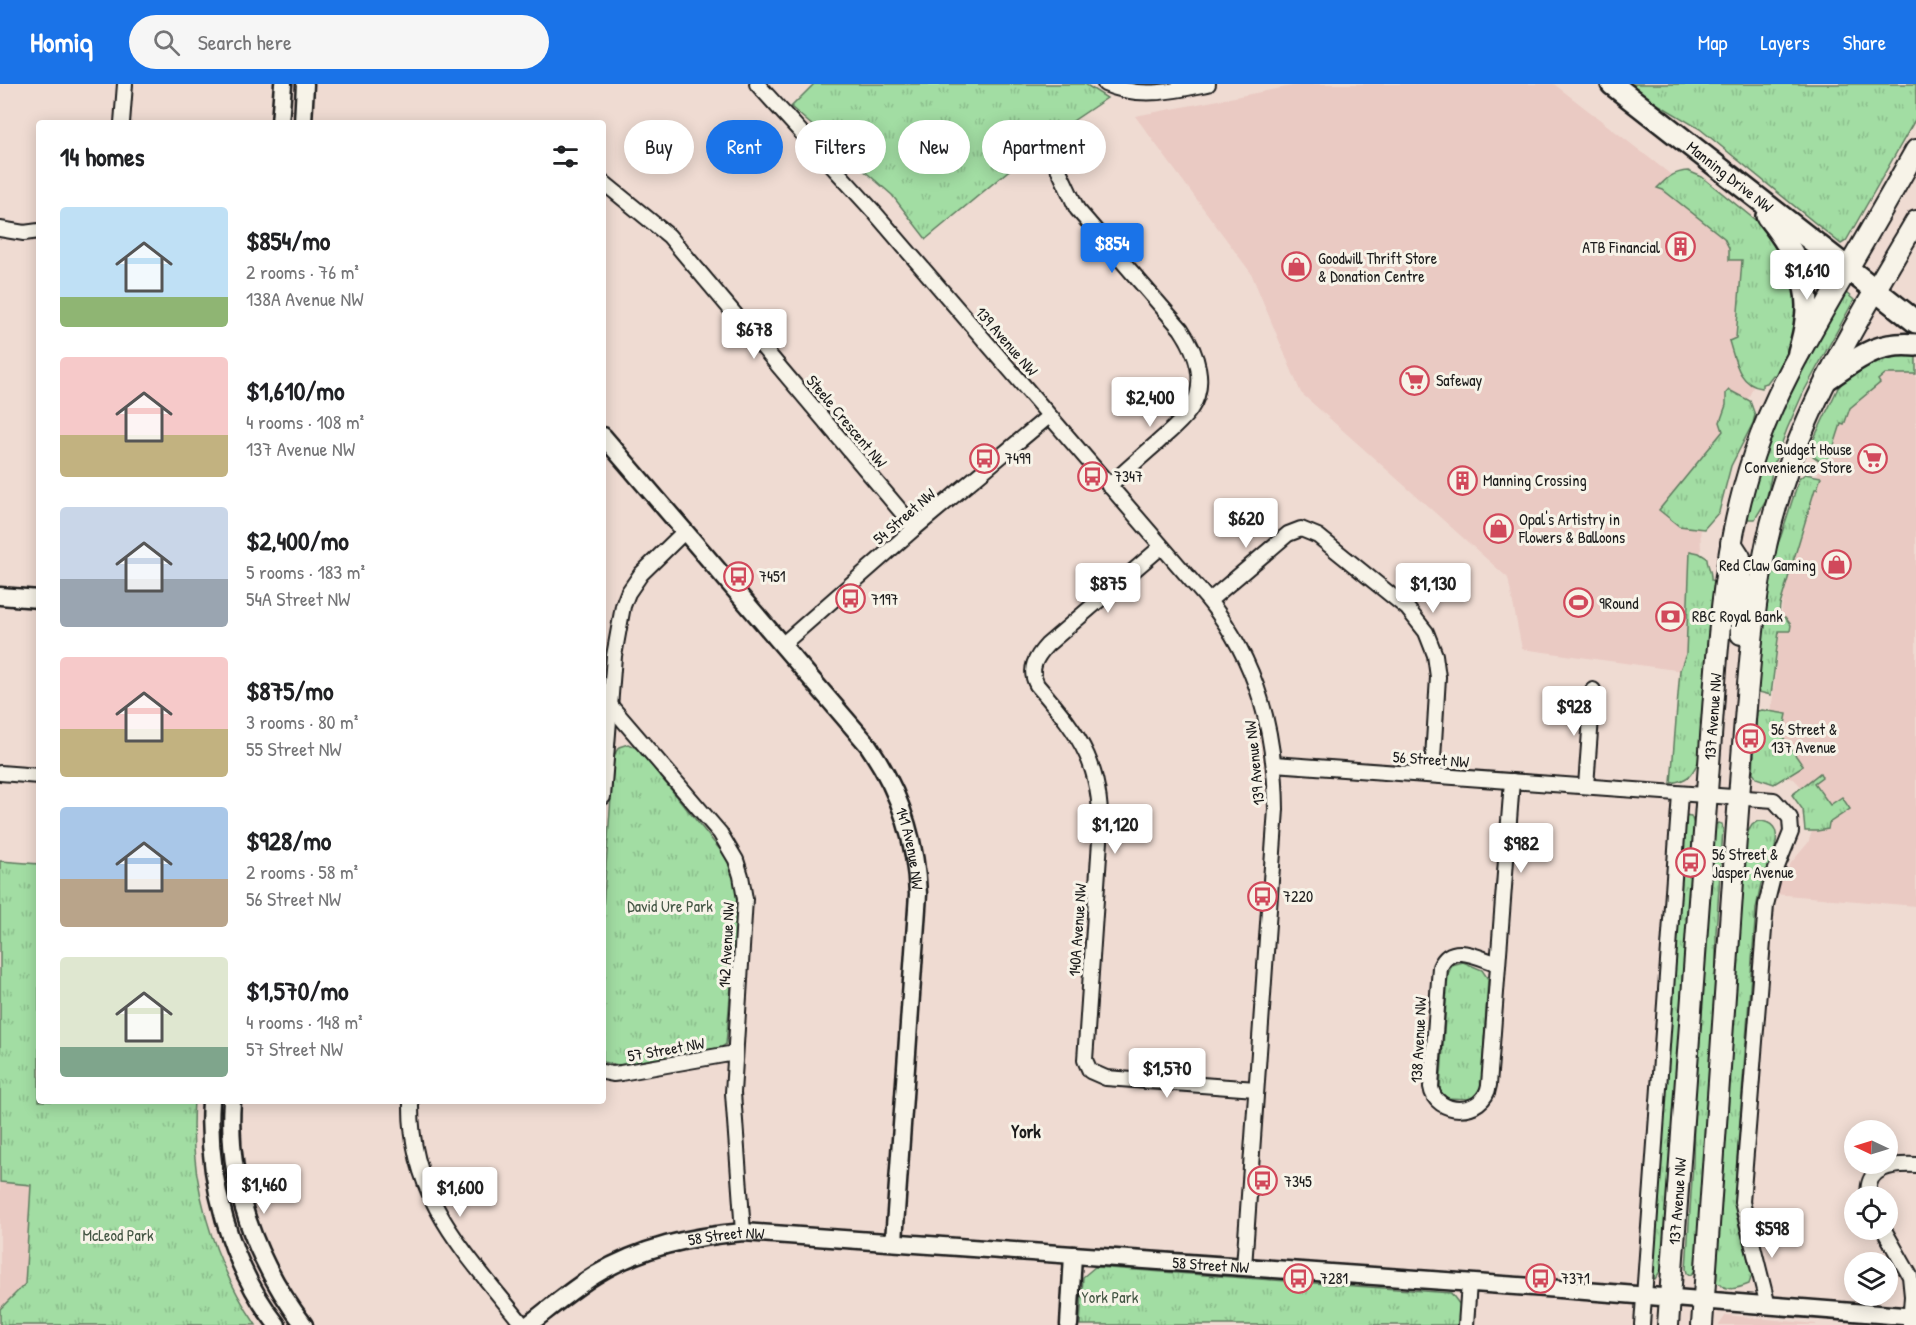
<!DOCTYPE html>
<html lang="en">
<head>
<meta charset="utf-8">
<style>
	body { margin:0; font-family:"Patrick Hand",sans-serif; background:#f6f6f6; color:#202124; height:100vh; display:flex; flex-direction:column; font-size:22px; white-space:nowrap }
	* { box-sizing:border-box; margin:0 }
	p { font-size:20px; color:#757577 }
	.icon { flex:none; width:33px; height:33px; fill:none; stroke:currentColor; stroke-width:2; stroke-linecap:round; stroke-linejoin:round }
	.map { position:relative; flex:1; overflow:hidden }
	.side { position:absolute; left:36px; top:36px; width:570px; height:984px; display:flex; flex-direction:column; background:#fff; border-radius:6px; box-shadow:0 3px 15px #0003 }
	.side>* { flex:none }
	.guide { position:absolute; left:624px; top:36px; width:570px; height:54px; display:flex; gap:12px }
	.needle { width:39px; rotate:274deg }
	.buttons { position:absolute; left:1844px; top:1036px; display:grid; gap:12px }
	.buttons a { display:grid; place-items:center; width:54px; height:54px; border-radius:50%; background:#fff; box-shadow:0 3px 15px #0003; font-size:30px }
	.price { position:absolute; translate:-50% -51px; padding:0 14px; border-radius:6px; background:#fff; color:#222; font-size:20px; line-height:39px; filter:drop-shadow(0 2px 3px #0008) }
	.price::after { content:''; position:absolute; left:50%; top:36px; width:18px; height:14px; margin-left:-9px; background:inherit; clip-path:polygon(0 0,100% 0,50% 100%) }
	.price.active { background:#1a73e8; color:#fff }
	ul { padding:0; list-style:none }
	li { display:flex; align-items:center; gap:18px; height:150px; padding:0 24px }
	li span { display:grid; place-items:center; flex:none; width:168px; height:120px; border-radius:6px; color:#555 }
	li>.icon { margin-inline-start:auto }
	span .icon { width:72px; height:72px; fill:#fffc; stroke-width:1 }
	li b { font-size:26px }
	h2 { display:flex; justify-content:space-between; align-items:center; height:72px; padding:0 24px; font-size:26px }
	.tag { padding:0 21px; border-radius:27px; background:#fff; box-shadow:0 3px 15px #0003; font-size:21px; line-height:54px }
	.tag.active { background:#1a73e8; color:#fff }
	header { display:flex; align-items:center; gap:36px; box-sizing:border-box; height:84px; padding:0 30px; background:#1a73e8; color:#fff }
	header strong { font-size:28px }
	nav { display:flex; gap:33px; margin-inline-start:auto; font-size:21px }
	.search { width:420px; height:54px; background:#f6f6f6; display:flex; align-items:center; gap:15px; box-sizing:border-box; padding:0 21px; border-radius:33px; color:#757577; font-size:22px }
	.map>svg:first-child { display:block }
	.built { fill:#eacac3 }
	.grass { fill:url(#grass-tufts); stroke:#5f7c60; stroke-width:1.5 }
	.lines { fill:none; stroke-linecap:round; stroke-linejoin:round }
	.minor-casing { stroke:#1c1c1c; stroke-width:18 }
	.tertiary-casing { stroke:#1c1c1c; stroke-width:21 }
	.secondary-casing { stroke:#1c1c1c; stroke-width:24 }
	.primary-casing { stroke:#1c1c1c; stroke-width:26 }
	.minor { stroke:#f7f3e8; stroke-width:14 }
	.tertiary { stroke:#f7f3e8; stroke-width:16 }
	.secondary { stroke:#f7f3e8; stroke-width:20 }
	.primary { stroke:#f7f3e8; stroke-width:21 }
	.labels { text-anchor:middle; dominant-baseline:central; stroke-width:6; stroke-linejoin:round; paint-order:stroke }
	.street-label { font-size:16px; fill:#1c1c1c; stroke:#f7f3e8 }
	.poi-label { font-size:16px; fill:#1c1c1c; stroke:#f7f3e8; text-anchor:start }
	.park-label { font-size:16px; fill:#445644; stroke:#f7f3e8 }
	.neighbourhood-label { font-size:18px; font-weight:bold; fill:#1c1c1c; stroke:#f7f3e8 }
</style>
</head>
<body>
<header>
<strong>Homiq</strong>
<div class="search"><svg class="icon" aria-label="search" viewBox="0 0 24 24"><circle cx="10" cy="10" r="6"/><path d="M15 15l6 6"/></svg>Search here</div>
<nav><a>Map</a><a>Layers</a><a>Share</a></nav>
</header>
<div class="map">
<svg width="1916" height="1241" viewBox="0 0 1916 1241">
	<defs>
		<pattern id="grass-tufts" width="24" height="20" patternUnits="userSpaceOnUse" patternTransform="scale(1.5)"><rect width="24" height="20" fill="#a2dda3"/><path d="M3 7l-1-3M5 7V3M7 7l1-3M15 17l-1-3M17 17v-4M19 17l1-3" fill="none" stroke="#8bbd8c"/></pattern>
	</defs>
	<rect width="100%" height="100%" fill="#efdbd2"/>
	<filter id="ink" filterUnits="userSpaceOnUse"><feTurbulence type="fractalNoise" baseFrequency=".0167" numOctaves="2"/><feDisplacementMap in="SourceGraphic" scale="12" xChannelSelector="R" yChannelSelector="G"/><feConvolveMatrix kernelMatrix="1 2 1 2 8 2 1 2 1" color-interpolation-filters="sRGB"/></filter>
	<g filter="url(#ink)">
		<!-- built -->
		<g class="built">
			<polygon points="1303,0 1554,0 1759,159 1757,294 1700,426 1701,472 1690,588 1522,565 1508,494 1301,309 1251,189 1135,32"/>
			<polygon points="1916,286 1916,822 1774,810 1791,779 1808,759 1815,739 1808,710 1794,695 1765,690 1783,512 1826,361 1862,300 1885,289"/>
			<polygon points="0,1098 31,1100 25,1200 0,1225"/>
			<polygon points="1726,1231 1816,1240 1816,1241 1719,1241"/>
		</g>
		<!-- grass -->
		<g class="grass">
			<polygon points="814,0 1085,0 1107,14 1049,53 926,155 892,111 791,23"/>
			<polygon points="1624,0 1916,0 1916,34 1846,157 1841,160 1700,45"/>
			<path d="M 1688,87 L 1702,93 L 1770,148 L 1784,166 L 1800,220 L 1792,261 L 1778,292 L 1773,291 L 1767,299 L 1762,300 L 1762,304 C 1739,302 1735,276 1729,257 L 1736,254 L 1742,176 L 1729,176 L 1729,164 L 1724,154 L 1663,106 L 1657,104 C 1667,94 1673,88 1688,87 Z"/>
			<polygon points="1846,209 1854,216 1803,309 1787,345 1773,383 1766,417 1755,435 1748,435 1745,433 1754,391 1787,308 1843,211"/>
			<polygon points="1916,269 1916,290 1885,290 1878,296 1880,299 1850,324 1844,341 1841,340 1830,374 1820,377 1813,372 1810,363 1838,304 1853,286 1866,275"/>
			<polygon points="1729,306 1750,317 1755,331 1753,339 1731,382 1719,428 1704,445 1679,442 1659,426 1723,347 1720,338 1726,321 1726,309"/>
			<polygon points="1805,390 1821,393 1817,405 1815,405 1780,521 1778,537 1785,533 1791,541 1790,547 1779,547 1771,611 1755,607 1770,479 1781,452 1799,395"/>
			<path d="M 1690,467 L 1699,469 L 1707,474 C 1706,480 1712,486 1711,496 L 1716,497 L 1702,672 C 1691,688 1694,695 1671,699 L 1680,586 L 1686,570 Z"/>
			<polygon points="1762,626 1787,630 1785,640 1778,646 1803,682 1774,700 1756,694 1753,688 1757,627"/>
			<polygon points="628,660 638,665 726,773 735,796 738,820 726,960 720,964 618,981 603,978 603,824 614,671 619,663"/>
			<polygon points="1820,689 1822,693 1814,699 1830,721 1842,713 1850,725 1829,739 1828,745 1817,747 1805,747 1803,726 1792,711"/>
			<polygon points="1685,731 1691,732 1694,740 1690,787 1693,788 1663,1183 1655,1195 1652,1193"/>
			<path d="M 1758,737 C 1794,737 1767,785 1761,800 C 1759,808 1758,816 1756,824 L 1736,1088 L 1736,1130 L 1752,1191 L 1749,1200 C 1736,1205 1728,1208 1716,1198 L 1720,1133 L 1717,1132 L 1746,751 L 1752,741 Z"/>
			<polygon points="1718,739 1722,740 1723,746 1716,848 1716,932 1698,1174 1694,1188 1690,1191 1687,1189 1686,1185 1693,1080 1695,980 1710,768 1715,741"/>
			<path d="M 0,777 L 39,780 L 39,1017 L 194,1017 C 188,1095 212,1176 256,1241 L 0,1241 L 0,1225 L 25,1200 L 31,1101 L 0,1098 Z"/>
			<polygon points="1463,878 1482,886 1488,895 1481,1005 1478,1012 1470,1015 1447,1014 1440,1007 1448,890 1452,881"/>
			<polygon points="1095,1183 1451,1209 1460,1221 1459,1241 1080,1241 1083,1193"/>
		</g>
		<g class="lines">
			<defs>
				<g id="minor">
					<path d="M 757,0 L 875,129 L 1209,517 C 1258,579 1275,647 1276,725 L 1244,1183"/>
					<path d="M 1105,0 C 1139,15 1173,7 1208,0"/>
					<polyline points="122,39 125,0"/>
					<path d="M 1058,84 L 1077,125 L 1181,245 C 1197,269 1208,300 1190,326 C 1181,339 1168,349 1157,359 C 1141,373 1125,387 1109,402"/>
					<polyline points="603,98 669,152 915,444"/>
					<polyline points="0,145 24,149 39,147"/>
					<path d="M 1161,463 L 1047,561 C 1036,573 1028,585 1037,601 C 1082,653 1104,684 1100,757 L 1085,976 L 1090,987 L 1106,994 L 1256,1005"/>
					<polyline points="1209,517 1288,450 1301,445 1318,452 1407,524 1426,548 1435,571 1438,593 1432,691"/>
					<polyline points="783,560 915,444 1049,332"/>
					<polyline points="610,621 720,749 736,776 741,792 745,815 733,1009 743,1148"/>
					<polyline points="1274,680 1774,716 1790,734 1791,748 1773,793 1766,821 1742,1118 1768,1222"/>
					<polyline points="0,689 39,692"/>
					<polyline points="1586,702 1593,606"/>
					<polyline points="603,713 614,572 623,522 628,509 641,490 685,447"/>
					<path d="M 1498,880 C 1479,874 1451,857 1440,883 L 1431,1003 C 1435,1032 1484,1033 1489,1001 L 1512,697"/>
					<polyline points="603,988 613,990 621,989 735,969"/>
					<path d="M 411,1017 C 409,1115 466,1169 523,1241"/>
					<path d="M 1869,1113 C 1864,1082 1894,1080 1916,1081"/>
					<polyline points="1884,1146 1910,1192 1912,1212 1910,1241"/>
					<polyline points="1466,1241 1469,1199"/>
					<polyline points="1642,1241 1680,710"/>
				</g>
				<g id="tertiary">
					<polyline points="280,39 283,0"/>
					<polyline points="303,39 305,0"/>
					<path id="s1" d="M 603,352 L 868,661 C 899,706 916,755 918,810 L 894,1157"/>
					<polyline points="0,512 39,515"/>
					<path d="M 211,1017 C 206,1093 230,1181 277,1241"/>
					<path d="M 232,1017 C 226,1098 255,1177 304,1241"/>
					<path id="s2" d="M 528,1241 C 550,1224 571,1206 595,1191 C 641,1163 690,1153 743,1148 L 1560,1205 L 1916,1233"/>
					<polyline points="1069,1241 1073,1171"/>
				</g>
				<g id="secondary">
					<polyline points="1731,459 1740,473 1741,550"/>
					<path id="s3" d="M 1668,1241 L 1715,598 C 1721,520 1729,445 1754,370 C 1773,313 1804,260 1834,208 C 1862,161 1889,114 1916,66"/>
					<path d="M 1702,1241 C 1713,1079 1724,917 1736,754 C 1740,699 1744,644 1749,589 C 1754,531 1760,475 1777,419 C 1806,318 1863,227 1916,137"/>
				</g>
				<g id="primary">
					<path id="s4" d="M 1612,0 L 1916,238"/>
					<path d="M 1767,132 C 1791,162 1812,196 1806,236 C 1805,247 1802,258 1799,268"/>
					<path d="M 1827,295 C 1859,274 1876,257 1916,261"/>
				</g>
			</defs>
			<!-- minor casing -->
			<use href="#minor" class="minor-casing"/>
			<!-- tertiary casing -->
			<use href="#tertiary" class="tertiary-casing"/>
			<!-- secondary casing -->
			<use href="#secondary" class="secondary-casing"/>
			<!-- primary casing -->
			<use href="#primary" class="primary-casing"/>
			<!-- minor -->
			<use href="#minor" class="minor"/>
			<!-- tertiary -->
			<use href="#tertiary" class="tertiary"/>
			<!-- secondary -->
			<use href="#secondary" class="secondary"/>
			<!-- primary -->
			<use href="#primary" class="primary"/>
		</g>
	</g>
	<!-- icons -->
	<defs>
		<symbol id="building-ring" viewBox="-11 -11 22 22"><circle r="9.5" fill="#f7f3e8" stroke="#d1495b" stroke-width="1.5"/><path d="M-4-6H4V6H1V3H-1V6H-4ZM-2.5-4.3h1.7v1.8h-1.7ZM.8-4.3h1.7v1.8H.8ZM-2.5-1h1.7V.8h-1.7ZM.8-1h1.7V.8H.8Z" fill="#d1495b"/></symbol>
		<symbol id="shop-ring" viewBox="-11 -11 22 22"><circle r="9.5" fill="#f7f3e8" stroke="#d1495b" stroke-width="1.5"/><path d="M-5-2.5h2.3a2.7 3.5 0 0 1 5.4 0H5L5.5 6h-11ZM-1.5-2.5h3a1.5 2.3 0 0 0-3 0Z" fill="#d1495b"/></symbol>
		<symbol id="supermarket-ring" viewBox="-11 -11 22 22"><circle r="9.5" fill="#f7f3e8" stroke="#d1495b" stroke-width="1.5"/><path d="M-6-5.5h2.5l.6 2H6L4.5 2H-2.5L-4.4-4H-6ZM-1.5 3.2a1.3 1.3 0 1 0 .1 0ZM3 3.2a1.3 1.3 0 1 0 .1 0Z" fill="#d1495b"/></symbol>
		<symbol id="bus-ring" viewBox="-11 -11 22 22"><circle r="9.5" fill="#f7f3e8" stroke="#d1495b" stroke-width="1.5"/><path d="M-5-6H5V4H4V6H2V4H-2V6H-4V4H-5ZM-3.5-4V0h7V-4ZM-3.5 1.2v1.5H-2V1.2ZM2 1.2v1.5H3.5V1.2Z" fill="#d1495b"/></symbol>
		<symbol id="stadium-ring" viewBox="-11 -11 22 22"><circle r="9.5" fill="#f7f3e8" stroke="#d1495b" stroke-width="1.5"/><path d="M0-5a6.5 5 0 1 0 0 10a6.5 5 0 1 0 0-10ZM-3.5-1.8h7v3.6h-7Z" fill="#d1495b"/></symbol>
		<symbol id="bank-ring" viewBox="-11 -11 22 22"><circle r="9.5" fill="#f7f3e8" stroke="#d1495b" stroke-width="1.5"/><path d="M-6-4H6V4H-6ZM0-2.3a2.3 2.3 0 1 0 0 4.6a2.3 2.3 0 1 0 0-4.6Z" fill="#d1495b"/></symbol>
	</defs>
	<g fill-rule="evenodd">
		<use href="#building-ring" x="1664" y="146" width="33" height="33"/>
		<use href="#shop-ring" x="1280" y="166" width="33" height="33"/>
		<use href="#supermarket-ring" x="1398" y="280" width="33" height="33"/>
		<use href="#bus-ring" x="968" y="358" width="33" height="33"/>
		<use href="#supermarket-ring" x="1856" y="358" width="33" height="33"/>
		<use href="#bus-ring" x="1076" y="376" width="33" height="33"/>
		<use href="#building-ring" x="1446" y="380" width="33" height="33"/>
		<use href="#shop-ring" x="1482" y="428" width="33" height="33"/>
		<use href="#shop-ring" x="1820" y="464" width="33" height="33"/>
		<use href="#bus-ring" x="722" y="476" width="33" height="33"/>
		<use href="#bus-ring" x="834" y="498" width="33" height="33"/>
		<use href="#stadium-ring" x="1562" y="502" width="33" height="33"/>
		<use href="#bank-ring" x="1654" y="516" width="33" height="33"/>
		<use href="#bus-ring" x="1734" y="638" width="33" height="33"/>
		<use href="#bus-ring" x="1674" y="762" width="33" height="33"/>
		<use href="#bus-ring" x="1246" y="796" width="33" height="33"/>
		<use href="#bus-ring" x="1246" y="1080" width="33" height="33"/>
		<use href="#bus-ring" x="1282" y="1178" width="33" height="33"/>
		<use href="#bus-ring" x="1524" y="1178" width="33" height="33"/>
	</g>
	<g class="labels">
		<!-- street labels -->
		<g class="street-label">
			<text stroke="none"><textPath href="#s4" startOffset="150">Manning Drive NW</textPath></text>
			<text transform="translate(1007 257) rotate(49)">139 Avenue NW</text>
			<text transform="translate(847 337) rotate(50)">Steele Crescent NW</text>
			<text transform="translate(904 432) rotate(-41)">54 Street NW</text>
			<text stroke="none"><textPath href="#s3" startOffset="610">137 Avenue NW</textPath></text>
			<text transform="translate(1431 675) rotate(4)">56 Street NW</text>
			<text transform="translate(1254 679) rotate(-96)">139 Avenue NW</text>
			<text stroke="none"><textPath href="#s1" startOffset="520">141 Avenue NW</textPath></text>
			<text transform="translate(1077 846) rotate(-86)">140A Avenue NW</text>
			<text transform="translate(726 861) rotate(-87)">142 Avenue NW</text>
			<text transform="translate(1418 956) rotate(-87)">138 Avenue NW</text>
			<text transform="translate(666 965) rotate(-10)">57 Street NW</text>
			<text stroke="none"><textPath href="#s3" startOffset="124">137 Avenue NW</textPath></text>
			<text stroke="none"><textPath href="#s2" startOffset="222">58 Street NW</textPath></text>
			<text stroke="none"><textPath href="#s2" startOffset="708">58 Street NW</textPath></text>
		</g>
		<!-- poi labels -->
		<g class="poi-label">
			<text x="1660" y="163" text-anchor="end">ATB Financial</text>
			<text x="1318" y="174">Goodwill Thrift Store<tspan x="1318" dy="18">&amp; Donation Centre</tspan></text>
			<text x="1436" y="296">Safeway</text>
			<text x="1852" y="365" text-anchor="end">Budget House<tspan x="1852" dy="18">Convenience Store</tspan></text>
			<text x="1005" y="374">7499</text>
			<text x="1114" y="392">7347</text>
			<text x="1483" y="396">Manning Crossing</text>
			<text x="1519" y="435">Opal's Artistry in<tspan x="1519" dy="18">Flowers &amp; Balloons</tspan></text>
			<text x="1816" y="481" text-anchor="end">Red Claw Gaming</text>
			<text x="759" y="492">7451</text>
			<text x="871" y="515">7197</text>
			<text x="1599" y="519">9Round</text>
			<text x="1692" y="532">RBC Royal Bank</text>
			<text x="1771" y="645">56 Street &amp;<tspan x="1771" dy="18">137 Avenue</tspan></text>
			<text x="1712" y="770">56 Street &amp;<tspan x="1712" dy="18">Jasper Avenue</tspan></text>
			<text x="1283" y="812">7220</text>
			<text x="1284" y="1097">7345</text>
			<text x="1320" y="1194">7281</text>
			<text x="1561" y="1194">7371</text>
		</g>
		<!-- park labels -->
		<g class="park-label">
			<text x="670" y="822">David Ure Park</text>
			<text x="118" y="1151">McLeod Park</text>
			<text x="1110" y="1213">York Park</text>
		</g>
		<!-- neighbourhood labels -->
		<g class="neighbourhood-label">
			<text x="1026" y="1047">York</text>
		</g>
	</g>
</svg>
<div class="buttons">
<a><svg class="needle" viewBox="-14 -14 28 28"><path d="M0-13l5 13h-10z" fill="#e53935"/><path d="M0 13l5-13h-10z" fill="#757577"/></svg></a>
<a><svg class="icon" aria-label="locate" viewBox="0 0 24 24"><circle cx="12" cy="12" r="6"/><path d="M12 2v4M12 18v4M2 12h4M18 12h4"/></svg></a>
<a><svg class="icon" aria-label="layers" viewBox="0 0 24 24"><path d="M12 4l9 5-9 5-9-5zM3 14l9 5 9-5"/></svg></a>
</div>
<b class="price active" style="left:1112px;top:190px">$854</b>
<b class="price" style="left:1807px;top:217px">$1,610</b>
<b class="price" style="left:754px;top:276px">$678</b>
<b class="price" style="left:1150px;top:344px">$2,400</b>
<b class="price" style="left:1246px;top:465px">$620</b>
<b class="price" style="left:1108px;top:530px">$875</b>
<b class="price" style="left:1433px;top:530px">$1,130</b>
<b class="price" style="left:1574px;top:653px">$928</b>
<b class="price" style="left:1115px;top:771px">$1,120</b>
<b class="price" style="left:1521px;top:790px">$982</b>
<b class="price" style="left:1167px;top:1015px">$1,570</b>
<b class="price" style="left:264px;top:1131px">$1,460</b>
<b class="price" style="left:460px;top:1134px">$1,600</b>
<b class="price" style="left:1772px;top:1175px">$598</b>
<div class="guide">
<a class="tag">Buy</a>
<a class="tag active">Rent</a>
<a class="tag">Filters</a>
<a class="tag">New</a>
<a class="tag">Apartment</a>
</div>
<section class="side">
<h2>14 homes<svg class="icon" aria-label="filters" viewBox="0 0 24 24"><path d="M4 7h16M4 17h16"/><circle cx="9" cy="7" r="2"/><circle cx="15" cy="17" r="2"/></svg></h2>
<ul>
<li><span style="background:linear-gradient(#bfe0f5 75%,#8fb573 0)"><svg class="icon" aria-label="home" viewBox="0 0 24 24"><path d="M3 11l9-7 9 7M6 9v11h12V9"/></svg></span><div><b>$854/mo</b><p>2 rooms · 76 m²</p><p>138A Avenue NW</p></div></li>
<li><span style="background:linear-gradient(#f6c9c9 65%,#c2b280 0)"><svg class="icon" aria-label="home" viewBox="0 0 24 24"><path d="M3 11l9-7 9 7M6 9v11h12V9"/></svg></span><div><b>$1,610/mo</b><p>4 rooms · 108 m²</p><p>137 Avenue NW</p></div></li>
<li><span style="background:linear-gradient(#c9d6e8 60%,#9aa5b1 0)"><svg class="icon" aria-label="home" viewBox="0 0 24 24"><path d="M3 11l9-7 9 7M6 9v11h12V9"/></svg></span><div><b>$2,400/mo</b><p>5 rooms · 183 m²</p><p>54A Street NW</p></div></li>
<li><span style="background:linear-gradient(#f6c9c9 60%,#c2b280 0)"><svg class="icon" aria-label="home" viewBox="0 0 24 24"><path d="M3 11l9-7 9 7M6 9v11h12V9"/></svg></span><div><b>$875/mo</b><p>3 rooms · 80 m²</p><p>55 Street NW</p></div></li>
<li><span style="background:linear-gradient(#a9c7e8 60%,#b9a48a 0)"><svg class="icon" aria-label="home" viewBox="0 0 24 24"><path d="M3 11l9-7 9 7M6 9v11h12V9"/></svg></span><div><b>$928/mo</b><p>2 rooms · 58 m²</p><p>56 Street NW</p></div></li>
<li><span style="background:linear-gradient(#dfe7d0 75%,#7fa58c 0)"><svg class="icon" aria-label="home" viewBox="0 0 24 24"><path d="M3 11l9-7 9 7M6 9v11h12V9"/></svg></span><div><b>$1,570/mo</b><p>4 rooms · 148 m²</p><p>57 Street NW</p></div></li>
</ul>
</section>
</div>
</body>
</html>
